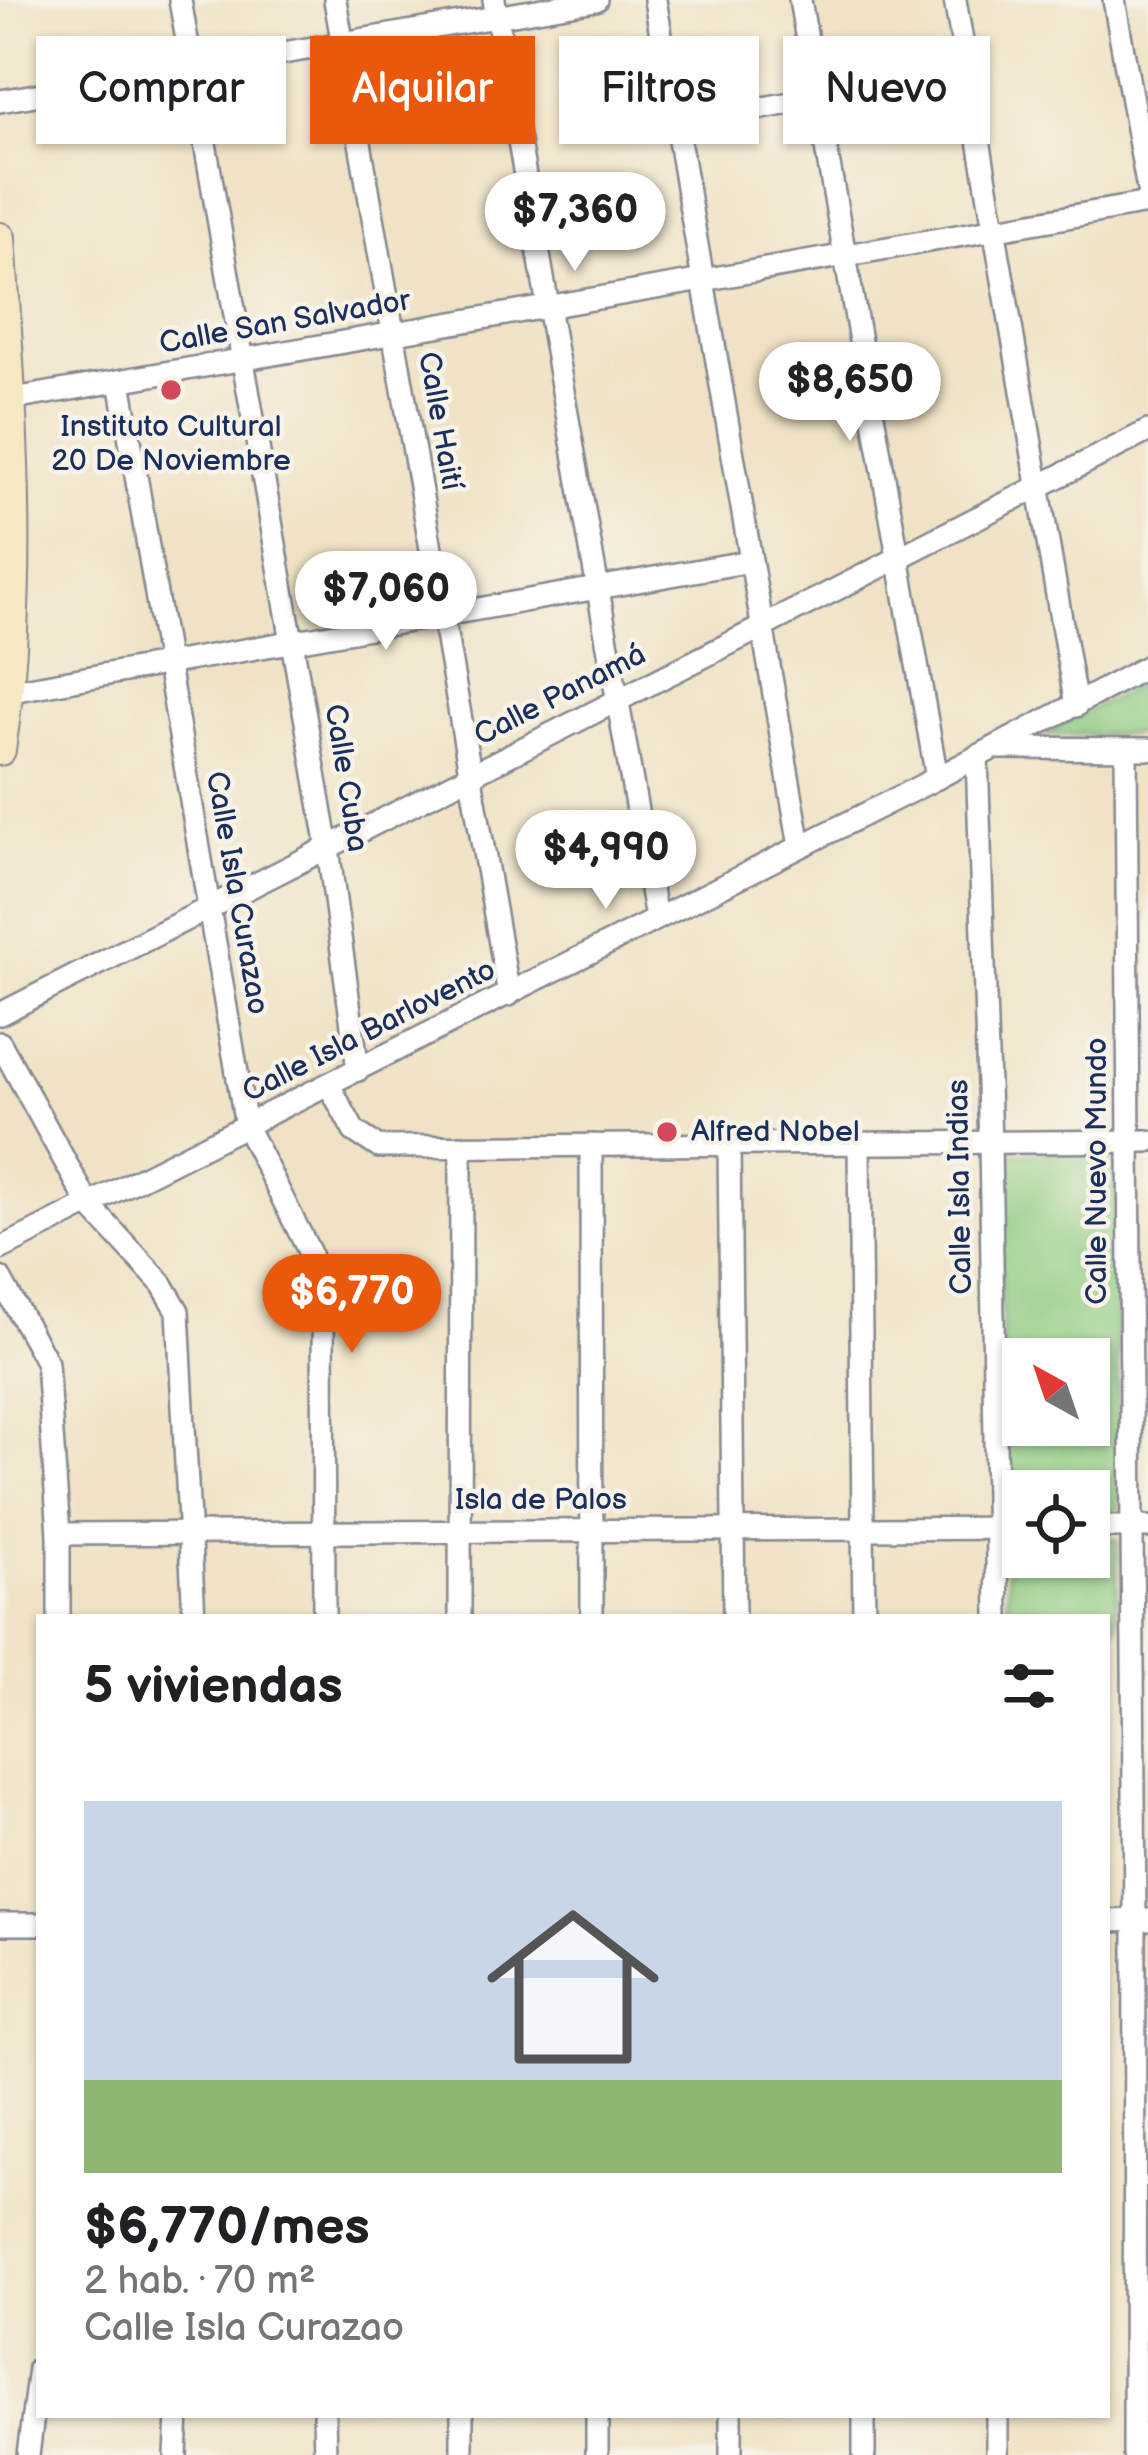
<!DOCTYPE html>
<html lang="es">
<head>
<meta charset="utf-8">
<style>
	body { margin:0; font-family:"Balsamiq Sans",sans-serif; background:#f2f2f2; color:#202124; height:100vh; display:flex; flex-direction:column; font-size:45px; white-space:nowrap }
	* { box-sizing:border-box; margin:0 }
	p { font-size:39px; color:#757577 }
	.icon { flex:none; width:66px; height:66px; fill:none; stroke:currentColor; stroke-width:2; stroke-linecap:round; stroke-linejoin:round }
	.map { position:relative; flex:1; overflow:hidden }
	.drawer { position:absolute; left:36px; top:1614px; width:1074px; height:804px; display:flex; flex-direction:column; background:#fff; border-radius:0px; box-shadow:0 3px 9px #0004 }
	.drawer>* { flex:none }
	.hud { position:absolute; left:36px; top:36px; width:1077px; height:108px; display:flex; gap:24px }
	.needle { width:78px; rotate:320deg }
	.fabs { position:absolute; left:1002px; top:1338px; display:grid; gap:24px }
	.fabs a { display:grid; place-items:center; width:108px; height:108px; border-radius:0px; background:#fff; box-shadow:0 3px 9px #0004; font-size:60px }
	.price { position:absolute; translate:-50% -102px; padding:0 27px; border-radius:42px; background:#fff; color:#222; font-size:39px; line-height:78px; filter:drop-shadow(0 3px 6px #0008) }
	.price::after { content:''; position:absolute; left:50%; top:72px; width:36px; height:27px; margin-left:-18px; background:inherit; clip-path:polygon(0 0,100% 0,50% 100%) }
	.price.selected { background:#ea580c; color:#fff }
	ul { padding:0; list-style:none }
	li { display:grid; align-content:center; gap:24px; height:636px; padding:0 48px }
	li span { display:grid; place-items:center; height:372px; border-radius:0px; color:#555 }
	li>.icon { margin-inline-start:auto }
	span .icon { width:216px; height:216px; fill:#fffc; stroke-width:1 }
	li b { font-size:51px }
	h2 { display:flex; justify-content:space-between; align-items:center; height:144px; padding:0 48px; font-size:51px }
	.tag { padding:0 42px; border-radius:0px; background:#fff; box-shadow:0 3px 9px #0004; font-size:42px; line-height:108px }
	.tag.selected { background:#ea580c; color:#fff }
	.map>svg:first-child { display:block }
	.green { fill:#8ecb81; stroke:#547d70; stroke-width:3; fill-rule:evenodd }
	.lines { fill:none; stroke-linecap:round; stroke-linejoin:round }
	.street-casing { stroke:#868891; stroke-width:26 }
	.secondary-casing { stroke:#868891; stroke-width:34 }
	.street { stroke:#fff; stroke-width:21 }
	.secondary { stroke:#f7e8c3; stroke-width:30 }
	.poi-dot { fill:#d1495b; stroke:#f7f3e8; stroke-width:4.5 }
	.labels { text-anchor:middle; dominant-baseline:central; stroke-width:9; stroke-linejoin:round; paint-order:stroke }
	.street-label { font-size:30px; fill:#1b2f5e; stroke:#f7f3e8 }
	.poi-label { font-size:30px; fill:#1b2f5e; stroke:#f7f3e8 }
</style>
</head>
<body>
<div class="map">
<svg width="1148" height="2455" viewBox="0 0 1148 2455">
	<rect width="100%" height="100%" fill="#f7f3e8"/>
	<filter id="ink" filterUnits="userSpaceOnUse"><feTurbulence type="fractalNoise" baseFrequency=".00833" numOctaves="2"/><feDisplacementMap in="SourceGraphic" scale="24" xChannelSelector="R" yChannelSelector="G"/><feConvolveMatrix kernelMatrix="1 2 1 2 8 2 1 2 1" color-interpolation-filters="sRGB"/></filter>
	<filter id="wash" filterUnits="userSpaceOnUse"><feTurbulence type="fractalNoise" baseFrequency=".004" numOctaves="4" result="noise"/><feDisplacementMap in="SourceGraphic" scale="48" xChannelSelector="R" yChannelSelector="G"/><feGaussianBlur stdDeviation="2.7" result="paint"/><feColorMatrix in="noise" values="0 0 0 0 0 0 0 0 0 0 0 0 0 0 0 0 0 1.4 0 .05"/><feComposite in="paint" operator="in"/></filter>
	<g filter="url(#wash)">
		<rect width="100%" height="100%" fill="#f0e2c4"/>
		<!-- green -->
		<g class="green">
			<polygon points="1148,679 1148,734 1042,735"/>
			<path d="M 1116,1151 L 1119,1515 L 1089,1516 L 1089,1491 L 1023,1491 L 1023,1517 L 1007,1517 L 998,1153 ZM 1023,1359 L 1089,1359 L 1089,1425 L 1023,1425 Z"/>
			<polygon points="1007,1539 1023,1539 1023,1557 1089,1557 1089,1539 1118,1539 1117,1627 1107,1628 1107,1617 1007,1617"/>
		</g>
	</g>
	<g filter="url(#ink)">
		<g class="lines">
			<defs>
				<g id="street">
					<polyline points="180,0 328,848 358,1070"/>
					<polyline points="335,0 509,995"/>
					<polyline points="494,0 656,918"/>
					<polyline points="655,0 800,846"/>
					<polyline points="800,0 937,778"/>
					<polyline points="955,0 1076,706"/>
					<polyline points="1114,0 1148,190"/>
					<polyline points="0,101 596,0"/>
					<polyline points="677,123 968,72"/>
					<polyline points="120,381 246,1126 309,1251 323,1296 324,1617"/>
					<polyline points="2,401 1148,203"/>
					<polyline points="0,693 751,561"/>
					<polyline points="999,748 1148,749"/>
					<polyline points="1126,750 1135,1920 1134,2455"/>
					<polyline points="977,756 990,1144 998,1617"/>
					<polyline points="0,1014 1148,431"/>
					<polyline points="0,1043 89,1205 162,1284 178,1311 194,1617"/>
					<polyline points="329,1085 354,1131 379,1147 1148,1141"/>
					<polyline points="729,1143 734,1617"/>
					<polyline points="591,1145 592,1617"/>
					<polyline points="859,1146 864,1617"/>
					<polyline points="0,1249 937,778 1148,666"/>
					<polyline points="0,1278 47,1363 59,1534 59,1617"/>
					<polyline points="1089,1527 1148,1527"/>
					<polyline points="59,1534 1023,1528"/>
					<polyline points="460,1617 461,1146"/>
					<polyline points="1107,1921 1148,1920"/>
					<polyline points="0,1924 39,1924"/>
					<polyline points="324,2415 325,2455"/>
					<polyline points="462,2415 462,2455"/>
					<polyline points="597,2415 597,2455"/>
					<polyline points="864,2415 864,2455"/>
					<polyline points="28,2455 39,2368"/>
					<polyline points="176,2455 178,2415"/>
					<polyline points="731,2455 731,2415"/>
					<polyline points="997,2455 997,2415"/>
				</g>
				<path id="secondary" d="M 0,238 C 11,409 26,580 0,750"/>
			</defs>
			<!-- street casing -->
			<use href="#street" class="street-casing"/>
			<!-- secondary casing -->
			<use href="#secondary" class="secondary-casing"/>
			<!-- street -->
			<use href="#street" class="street"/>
			<!-- secondary -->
			<use href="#secondary" class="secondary"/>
		</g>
	</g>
	<!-- markers -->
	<g class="poi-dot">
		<circle cx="171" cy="390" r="12"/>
		<circle cx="667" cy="1132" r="12"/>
	</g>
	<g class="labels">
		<!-- street labels -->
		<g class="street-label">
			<text transform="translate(285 322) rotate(-10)">Calle San Salvador</text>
			<text transform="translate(440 421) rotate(80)">Calle Haití</text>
			<text transform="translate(560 695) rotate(-27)">Calle Panamá</text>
			<text transform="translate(346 778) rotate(81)">Calle Cuba</text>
			<text transform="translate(237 893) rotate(80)">Calle Isla Curazao</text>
			<text transform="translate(369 1031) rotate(-27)">Calle Isla Barlovento</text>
			<text transform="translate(1097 1171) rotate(-90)">Calle Nuevo Mundo</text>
			<text transform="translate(960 1187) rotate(-91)">Calle Isla Indias</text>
			<text x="541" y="1500">Isla de Palos</text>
		</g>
		<!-- poi labels -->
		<g class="poi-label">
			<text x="171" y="427">Instituto Cultural<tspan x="171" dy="34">20 De Noviembre</tspan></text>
			<text x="691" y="1132" text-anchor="start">Alfred Nobel</text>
		</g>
	</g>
</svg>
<div class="fabs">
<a><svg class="needle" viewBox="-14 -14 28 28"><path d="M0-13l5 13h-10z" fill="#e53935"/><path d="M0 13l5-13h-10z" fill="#757577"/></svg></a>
<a><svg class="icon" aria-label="locate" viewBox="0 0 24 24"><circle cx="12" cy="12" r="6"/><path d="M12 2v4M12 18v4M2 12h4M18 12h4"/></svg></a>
</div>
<b class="price" style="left:575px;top:274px">$7,360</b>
<b class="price" style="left:850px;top:444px">$8,650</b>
<b class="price" style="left:386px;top:653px">$7,060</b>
<b class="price" style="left:606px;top:912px">$4,990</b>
<b class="price selected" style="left:352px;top:1356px">$6,770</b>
<div class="hud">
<a class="tag">Comprar</a>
<a class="tag selected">Alquilar</a>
<a class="tag">Filtros</a>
<a class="tag">Nuevo</a>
</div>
<section class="drawer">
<h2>5 viviendas<svg class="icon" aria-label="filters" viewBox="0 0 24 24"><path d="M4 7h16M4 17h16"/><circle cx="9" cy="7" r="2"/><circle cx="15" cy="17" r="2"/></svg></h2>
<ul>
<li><span style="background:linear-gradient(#c9d6e8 75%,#8fb573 0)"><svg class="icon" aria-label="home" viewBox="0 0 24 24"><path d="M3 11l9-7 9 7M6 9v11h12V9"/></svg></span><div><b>$6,770/mes</b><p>2 hab. · 70 m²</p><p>Calle Isla Curazao</p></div></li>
</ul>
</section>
</div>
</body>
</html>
